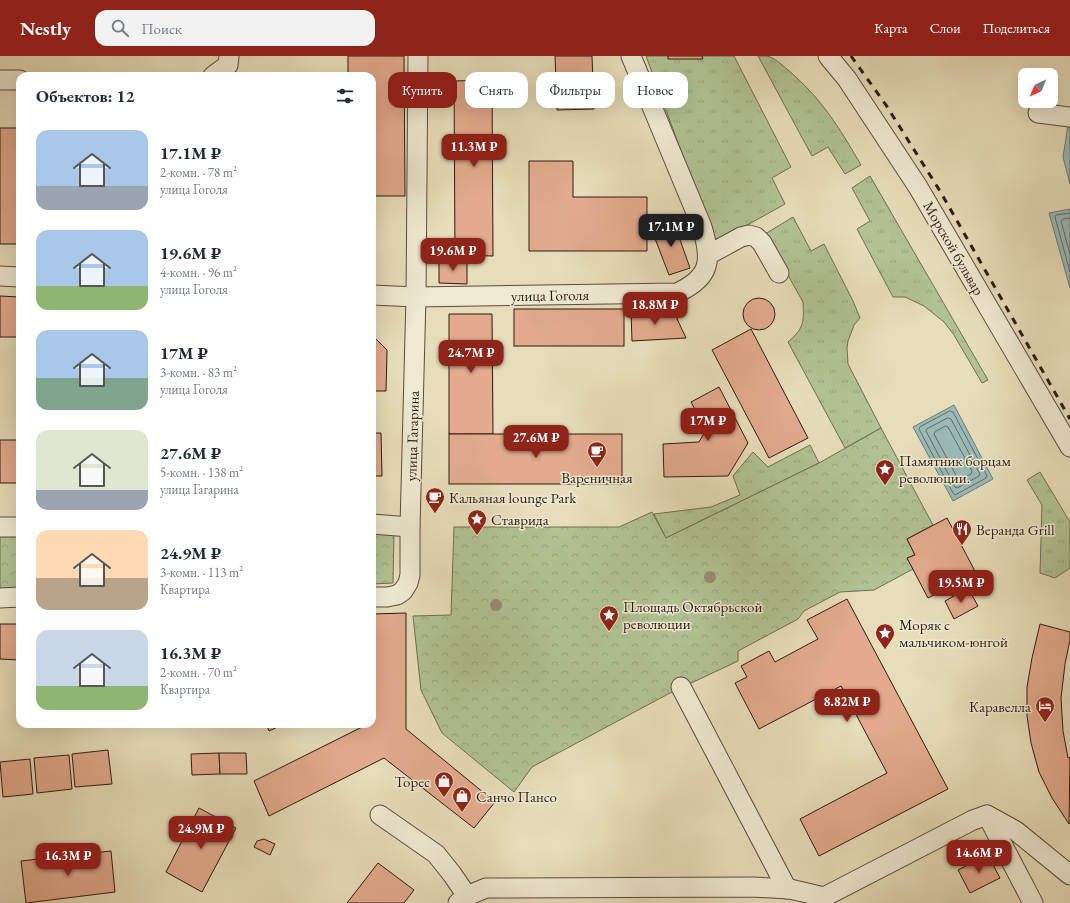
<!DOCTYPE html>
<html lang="ru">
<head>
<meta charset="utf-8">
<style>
	body { margin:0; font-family:"EB Garamond",serif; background:#f2f2f3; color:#1f2937; height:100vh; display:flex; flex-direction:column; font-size:15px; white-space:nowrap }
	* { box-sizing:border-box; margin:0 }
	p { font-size:13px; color:#747a83 }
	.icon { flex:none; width:22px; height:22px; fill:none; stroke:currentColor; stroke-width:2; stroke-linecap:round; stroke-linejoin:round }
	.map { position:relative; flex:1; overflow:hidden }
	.drawer { position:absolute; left:16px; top:16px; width:360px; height:656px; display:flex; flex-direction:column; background:#fff; border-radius:12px; box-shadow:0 4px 16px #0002 }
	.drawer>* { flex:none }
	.top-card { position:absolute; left:388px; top:16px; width:380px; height:36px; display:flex; gap:8px }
	.needle { width:26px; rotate:224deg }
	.tools { position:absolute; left:1018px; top:12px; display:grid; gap:8px }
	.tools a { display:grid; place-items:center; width:40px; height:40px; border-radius:8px; background:#fff; box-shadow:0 4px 16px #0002; font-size:20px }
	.price { position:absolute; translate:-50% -34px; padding:0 9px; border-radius:8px; background:#8f2418; color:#fff; font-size:13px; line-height:26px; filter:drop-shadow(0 1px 2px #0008) }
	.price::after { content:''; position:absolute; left:50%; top:24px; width:12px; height:9px; margin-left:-6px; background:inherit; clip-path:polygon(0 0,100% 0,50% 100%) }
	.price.on { background:#222; color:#fff }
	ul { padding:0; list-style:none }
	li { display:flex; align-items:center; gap:12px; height:100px; padding:0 20px }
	li span { display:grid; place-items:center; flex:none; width:112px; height:80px; border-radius:12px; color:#555 }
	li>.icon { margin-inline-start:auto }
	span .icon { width:48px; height:48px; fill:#fffc; stroke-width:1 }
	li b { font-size:17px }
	h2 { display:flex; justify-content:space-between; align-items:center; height:48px; padding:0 20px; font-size:17px }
	.pill { padding:0 14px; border-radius:12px; background:#fff; box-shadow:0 4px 16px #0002; font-size:14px; line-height:36px }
	.pill.on { background:#8f2418; color:#fff }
	header { display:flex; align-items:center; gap:24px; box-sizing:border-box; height:56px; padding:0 20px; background:#8f2418; color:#fff }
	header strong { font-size:19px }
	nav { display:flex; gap:22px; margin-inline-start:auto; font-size:14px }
	.search { width:280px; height:36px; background:#f2f2f3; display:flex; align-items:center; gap:10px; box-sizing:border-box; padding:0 14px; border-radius:12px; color:#747a83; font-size:15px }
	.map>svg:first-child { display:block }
	.grass { fill:url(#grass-tufts); stroke:#706e52 }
	.forest { fill:url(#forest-crowns); stroke:#706e52 }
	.water { fill:#9abab9; stroke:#6f7a76 }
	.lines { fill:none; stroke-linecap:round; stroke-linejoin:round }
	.shore { stroke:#646a65; stroke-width:1 }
	.building { fill:#e3aa8d; stroke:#2e1b11 }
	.minor-casing { stroke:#5c4c3b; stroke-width:21 }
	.minor { stroke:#efe9d2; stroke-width:19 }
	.rail { stroke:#2e1b11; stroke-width:3; stroke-dasharray:7 7; stroke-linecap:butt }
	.tree { fill:#978e72 }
	.labels { text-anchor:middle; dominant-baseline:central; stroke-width:3; stroke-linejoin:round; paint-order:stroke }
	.street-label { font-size:15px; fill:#2e1b11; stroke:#efe9d2 }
	.poi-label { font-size:15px; fill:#2e1b11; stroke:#efe9d2; text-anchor:start }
</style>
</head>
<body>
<header>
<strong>Nestly</strong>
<div class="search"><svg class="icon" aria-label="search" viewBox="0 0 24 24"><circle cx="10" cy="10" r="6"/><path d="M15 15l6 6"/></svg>Поиск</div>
<nav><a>Карта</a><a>Слои</a><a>Поделиться</a></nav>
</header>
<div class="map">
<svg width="1070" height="847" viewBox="0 0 1070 847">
	<defs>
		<pattern id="grass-tufts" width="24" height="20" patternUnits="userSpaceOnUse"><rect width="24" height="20" fill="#b1c294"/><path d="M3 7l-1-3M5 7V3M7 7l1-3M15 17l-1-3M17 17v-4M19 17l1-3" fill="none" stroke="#99a67f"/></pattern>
		<pattern id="forest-crowns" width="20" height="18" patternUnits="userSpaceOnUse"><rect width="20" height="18" fill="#b1c294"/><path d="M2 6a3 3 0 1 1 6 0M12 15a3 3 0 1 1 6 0" fill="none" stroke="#99a67f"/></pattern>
	</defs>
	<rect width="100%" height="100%" fill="#e7ddba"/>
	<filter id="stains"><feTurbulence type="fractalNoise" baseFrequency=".005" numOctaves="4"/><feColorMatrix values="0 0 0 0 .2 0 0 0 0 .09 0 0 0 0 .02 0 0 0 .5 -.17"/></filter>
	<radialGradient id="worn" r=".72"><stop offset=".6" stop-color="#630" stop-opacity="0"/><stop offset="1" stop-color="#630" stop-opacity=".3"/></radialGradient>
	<!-- grass -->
	<g class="grass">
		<polygon points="646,0 734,0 791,111 772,122 785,148 715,187"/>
		<path d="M 758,0 C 761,0 765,0 767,0 C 775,2 782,9 788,14 C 821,42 839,71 861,109 L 845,118 L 828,91 L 812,100 Z"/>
		<polygon points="870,120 988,324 982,327 954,279 944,266 924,250 905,241 893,241 857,173 870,165 852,132"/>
		<path d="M 793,161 L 811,195 L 824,188 L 853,245 L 860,262 L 854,269 L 848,285 L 847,292 L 848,308 L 881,372 L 845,392 L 788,286 C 804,272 804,267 803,246 L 765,178 Z"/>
		<polygon points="810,389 819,407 666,482 654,458 711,451 740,439 733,420 753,396 768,411"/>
		<polygon points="1040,416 1070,466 1070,512 1055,522 1040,517 1042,449 1027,424"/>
	</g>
	<!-- forest -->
	<g class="forest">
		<polygon points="881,372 933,469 907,483 915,499 907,502 913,513 874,534 840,536 804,555 798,563 738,595 738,605 670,637 532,711 514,736 442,677 421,634 413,560 451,559 454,471 619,471 652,456 666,482 819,407"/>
		<polygon points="372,478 394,478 393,527 372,528"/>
		<rect x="0" y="479" width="20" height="54"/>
	</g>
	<!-- water -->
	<g class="water">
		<polygon points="1070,57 1070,128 1063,101"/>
		<polygon points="1070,153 1070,232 1049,157"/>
		<polygon points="954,349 993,423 953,445 913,371"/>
	</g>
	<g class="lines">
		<!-- shore -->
		<g class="shore">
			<polyline points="1070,157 1056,159 1055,161 1070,216"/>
			<polyline points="1070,162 1063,163 1061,165 1070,198"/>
			<polygon points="950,355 953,356 987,420 986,422 955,439 953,437 919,373 920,371"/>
			<polygon points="948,362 951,363 980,418 979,420 957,432 955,431 926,375 927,373"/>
			<polygon points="946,370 948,371 972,415 971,418 960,424 958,423 934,378 935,376"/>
		</g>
	</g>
	<!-- building -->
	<g class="building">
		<polygon points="348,0 404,0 405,140 372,140 372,20 369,20 369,19 348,19"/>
		<polygon points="555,0 592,0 594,53 557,54"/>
		<polygon points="668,0 702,0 703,3 668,3"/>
		<polygon points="348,19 369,19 369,20 273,20"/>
		<polygon points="492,24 493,200 455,199 454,25"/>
		<rect x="0" y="72" width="20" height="116"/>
		<polygon points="529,105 573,105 573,141 647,141 647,195 529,195"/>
		<polygon points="673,164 690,212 669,219 651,172"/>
		<polygon points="439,204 467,204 467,228 439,227"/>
		<polygon points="0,240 20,241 20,281 0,281"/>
		<circle cx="759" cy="258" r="16"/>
		<rect x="514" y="253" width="110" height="37"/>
		<polygon points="652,254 673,254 686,282 632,285 631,255"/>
		<polygon points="449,258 492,258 493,378 449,378"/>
		<polygon points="751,273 808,382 769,402 712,294"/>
		<polygon points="372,279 387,294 386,335 372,335"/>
		<polygon points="719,331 748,387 728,420 664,421 663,388 699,386 706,374 691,346"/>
		<polygon points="372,377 381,377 382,420 372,420"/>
		<rect x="449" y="378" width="173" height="50"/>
		<rect x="0" y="384" width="20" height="43"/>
		<polygon points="947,462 976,517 928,542 907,502 915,499 907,483"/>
		<polygon points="968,532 978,550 954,563 945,545"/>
		<polygon points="847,543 948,733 819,800 800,763 887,717 841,630 759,673 735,627 747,621 741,610 769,595 775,606 818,583 807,564"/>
		<polygon points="406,557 406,673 495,746 474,772 384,702 269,760 254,725 368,668 372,668 372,558"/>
		<polygon points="0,568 20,568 20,604 0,603"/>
		<polygon points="1040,568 1070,576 1070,584 1065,608 1061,642 1063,675 1068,702 1070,701 1069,768 1052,742 1039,716 1031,687 1027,660 1027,631 1032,602"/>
		<polygon points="266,668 284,668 269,675"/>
		<polygon points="108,694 112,728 75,731 72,698"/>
		<polygon points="219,697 220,718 192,719 191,698"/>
		<polygon points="219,697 246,697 247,718 220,718"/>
		<polygon points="69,699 72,733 37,737 34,702"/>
		<polygon points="30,703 33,738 3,741 0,706"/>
		<polygon points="199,752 236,772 202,836 166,816"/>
		<polygon points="264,783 275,788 270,799 254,791 257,785"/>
		<polygon points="111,795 115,836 26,847 21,805"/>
		<polygon points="988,799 1000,822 970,837 958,814"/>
		<polygon points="378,807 414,834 404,847 347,847"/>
	</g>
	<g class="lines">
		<defs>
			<g id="minor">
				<polyline points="828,0 847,23 918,131 1070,391"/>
				<polyline points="213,20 228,9 229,0"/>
				<polyline points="0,24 20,24"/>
				<polyline points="1038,57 1070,61"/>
				<polyline points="708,199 741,181 749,179 756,181 762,187 779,217"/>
				<polyline points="0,220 20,221"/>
				<path d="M 372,239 L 416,241 L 677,237 C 711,221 712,205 702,171 L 631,0"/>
				<polyline points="372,468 410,471"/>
				<polyline points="0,471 20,471"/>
				<polyline points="372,541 387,541 397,539 403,535 408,527 410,519 410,471 416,241 418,0"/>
				<polyline points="0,542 20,541"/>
				<polyline points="681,631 787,833"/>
				<polyline points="380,759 436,798 452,818 467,840"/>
				<polyline points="987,759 1033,847"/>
				<polyline points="458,847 467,840 486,832 752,831 790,833 824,841 973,764 987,759 1016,775 1070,819"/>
			</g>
		</defs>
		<!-- minor casing -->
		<use href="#minor" class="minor-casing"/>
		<!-- minor -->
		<use href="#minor" class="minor"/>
		<!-- rail -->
		<polyline class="rail" points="851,0 886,49 940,135 1070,363"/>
	</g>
	<!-- trees -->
	<g class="tree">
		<circle cx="710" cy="521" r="6"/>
		<circle cx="496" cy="549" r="6"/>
	</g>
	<!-- icons -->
	<defs>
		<symbol id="cafe-pin" viewBox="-11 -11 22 30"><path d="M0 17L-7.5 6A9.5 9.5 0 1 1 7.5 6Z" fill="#8f2418" stroke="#efe9d2"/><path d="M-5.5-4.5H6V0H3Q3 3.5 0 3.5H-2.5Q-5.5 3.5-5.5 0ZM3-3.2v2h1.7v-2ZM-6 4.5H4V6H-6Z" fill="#fff"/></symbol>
		<symbol id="sight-pin" viewBox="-11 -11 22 30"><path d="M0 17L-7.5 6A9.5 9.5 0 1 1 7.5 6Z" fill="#8f2418" stroke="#efe9d2"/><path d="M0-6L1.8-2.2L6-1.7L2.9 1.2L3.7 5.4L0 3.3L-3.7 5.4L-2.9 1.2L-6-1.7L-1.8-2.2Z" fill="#fff"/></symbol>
		<symbol id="restaurant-pin" viewBox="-11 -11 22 30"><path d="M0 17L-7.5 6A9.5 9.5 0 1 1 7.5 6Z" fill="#8f2418" stroke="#efe9d2"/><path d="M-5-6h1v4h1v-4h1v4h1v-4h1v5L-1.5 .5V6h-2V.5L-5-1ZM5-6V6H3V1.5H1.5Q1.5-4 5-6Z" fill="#fff"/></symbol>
		<symbol id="hotel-pin" viewBox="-11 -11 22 30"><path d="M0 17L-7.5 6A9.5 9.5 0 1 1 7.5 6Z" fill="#8f2418" stroke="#efe9d2"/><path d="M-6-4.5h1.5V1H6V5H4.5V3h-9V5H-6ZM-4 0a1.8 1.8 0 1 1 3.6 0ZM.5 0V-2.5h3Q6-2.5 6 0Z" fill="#fff"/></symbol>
		<symbol id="shop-pin" viewBox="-11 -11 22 30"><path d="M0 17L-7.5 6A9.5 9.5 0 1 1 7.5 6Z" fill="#8f2418" stroke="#efe9d2"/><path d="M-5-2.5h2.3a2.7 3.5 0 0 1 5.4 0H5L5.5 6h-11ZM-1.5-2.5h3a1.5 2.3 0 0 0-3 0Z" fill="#fff"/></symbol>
	</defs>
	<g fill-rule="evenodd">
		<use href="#cafe-pin" x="586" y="384" width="22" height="30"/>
		<use href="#sight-pin" x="874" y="402" width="22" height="30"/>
		<use href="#cafe-pin" x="424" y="430" width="22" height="30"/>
		<use href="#sight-pin" x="466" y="452" width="22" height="30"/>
		<use href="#restaurant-pin" x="951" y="462" width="22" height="30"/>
		<use href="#sight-pin" x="598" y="548" width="22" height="30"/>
		<use href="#sight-pin" x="874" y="566" width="22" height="30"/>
		<use href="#hotel-pin" x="1034" y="639" width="22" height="30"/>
		<use href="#shop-pin" x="433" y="714" width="22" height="30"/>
		<use href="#shop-pin" x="451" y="729" width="22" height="30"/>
	</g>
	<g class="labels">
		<!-- street labels -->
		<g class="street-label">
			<text transform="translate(954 192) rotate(60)">Морской бульвар</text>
			<text transform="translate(550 239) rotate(-1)">улица Гоголя</text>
			<text transform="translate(412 380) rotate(-88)">улица Гагарина</text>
		</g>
		<!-- poi labels -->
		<g class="poi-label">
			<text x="899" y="404">Памятник борцам<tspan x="899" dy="17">революции.</tspan></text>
			<text x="597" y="421" text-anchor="middle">Вареничная</text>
			<text x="449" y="441">Кальяная lounge Park</text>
			<text x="491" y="463">Ставрида</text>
			<text x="976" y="473">Веранда Grill</text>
			<text x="623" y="550">Площадь Октябрьской<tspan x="623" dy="17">революции</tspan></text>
			<text x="899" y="568">Моряк с<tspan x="899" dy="17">мальчиком-юнгой</tspan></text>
			<text x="1031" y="650" text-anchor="end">Каравелла</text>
			<text x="430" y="725" text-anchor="end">Торес</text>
			<text x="476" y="740">Санчо Пансо</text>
		</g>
	</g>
	<rect width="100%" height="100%" filter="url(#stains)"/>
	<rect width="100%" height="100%" fill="url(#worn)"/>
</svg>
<div class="tools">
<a><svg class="needle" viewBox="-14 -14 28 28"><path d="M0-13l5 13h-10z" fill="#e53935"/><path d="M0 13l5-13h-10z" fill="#747a83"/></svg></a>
</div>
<b class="price" style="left:474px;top:112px">11.3M ₽</b>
<b class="price on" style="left:671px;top:192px">17.1M ₽</b>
<b class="price" style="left:453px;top:216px">19.6M ₽</b>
<b class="price" style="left:655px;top:270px">18.8M ₽</b>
<b class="price" style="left:471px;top:318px">24.7M ₽</b>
<b class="price" style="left:708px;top:386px">17M ₽</b>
<b class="price" style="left:536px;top:403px">27.6M ₽</b>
<b class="price" style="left:961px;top:548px">19.5M ₽</b>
<b class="price" style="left:847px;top:667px">8.82M ₽</b>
<b class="price" style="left:201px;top:794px">24.9M ₽</b>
<b class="price" style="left:979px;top:818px">14.6M ₽</b>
<b class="price" style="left:68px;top:821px">16.3M ₽</b>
<div class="top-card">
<a class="pill on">Купить</a>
<a class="pill">Снять</a>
<a class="pill">Фильтры</a>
<a class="pill">Новое</a>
</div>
<section class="drawer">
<h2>Объектов: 12<svg class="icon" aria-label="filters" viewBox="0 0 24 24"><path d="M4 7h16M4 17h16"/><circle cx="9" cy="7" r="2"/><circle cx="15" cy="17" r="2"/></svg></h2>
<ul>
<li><span style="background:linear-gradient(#a9c7e8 70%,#9aa5b1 0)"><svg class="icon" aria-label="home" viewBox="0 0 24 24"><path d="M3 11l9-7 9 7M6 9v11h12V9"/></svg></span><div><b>17.1M ₽</b><p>2-комн. · 78 m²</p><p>улица Гоголя</p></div></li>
<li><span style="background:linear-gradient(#a9c7e8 70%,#8fb573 0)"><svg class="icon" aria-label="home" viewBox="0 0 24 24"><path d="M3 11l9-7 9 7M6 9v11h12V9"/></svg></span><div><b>19.6M ₽</b><p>4-комн. · 96 m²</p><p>улица Гоголя</p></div></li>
<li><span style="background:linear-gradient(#a9c7e8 60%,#7fa58c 0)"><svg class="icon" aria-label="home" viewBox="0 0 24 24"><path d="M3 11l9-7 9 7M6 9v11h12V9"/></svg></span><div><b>17M ₽</b><p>3-комн. · 83 m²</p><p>улица Гоголя</p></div></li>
<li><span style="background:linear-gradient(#dfe7d0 75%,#9aa5b1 0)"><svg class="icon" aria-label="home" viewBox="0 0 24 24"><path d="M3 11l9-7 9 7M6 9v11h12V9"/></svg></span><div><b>27.6M ₽</b><p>5-комн. · 138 m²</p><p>улица Гагарина</p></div></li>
<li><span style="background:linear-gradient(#ffd9b3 60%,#b9a48a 0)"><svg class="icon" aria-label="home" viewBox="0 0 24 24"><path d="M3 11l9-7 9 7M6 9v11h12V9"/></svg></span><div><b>24.9M ₽</b><p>3-комн. · 113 m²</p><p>Квартира</p></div></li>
<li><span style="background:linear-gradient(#c9d6e8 70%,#8fb573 0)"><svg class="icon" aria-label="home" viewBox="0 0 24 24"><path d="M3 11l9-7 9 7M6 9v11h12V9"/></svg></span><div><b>16.3M ₽</b><p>2-комн. · 70 m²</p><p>Квартира</p></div></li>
</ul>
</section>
</div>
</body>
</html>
